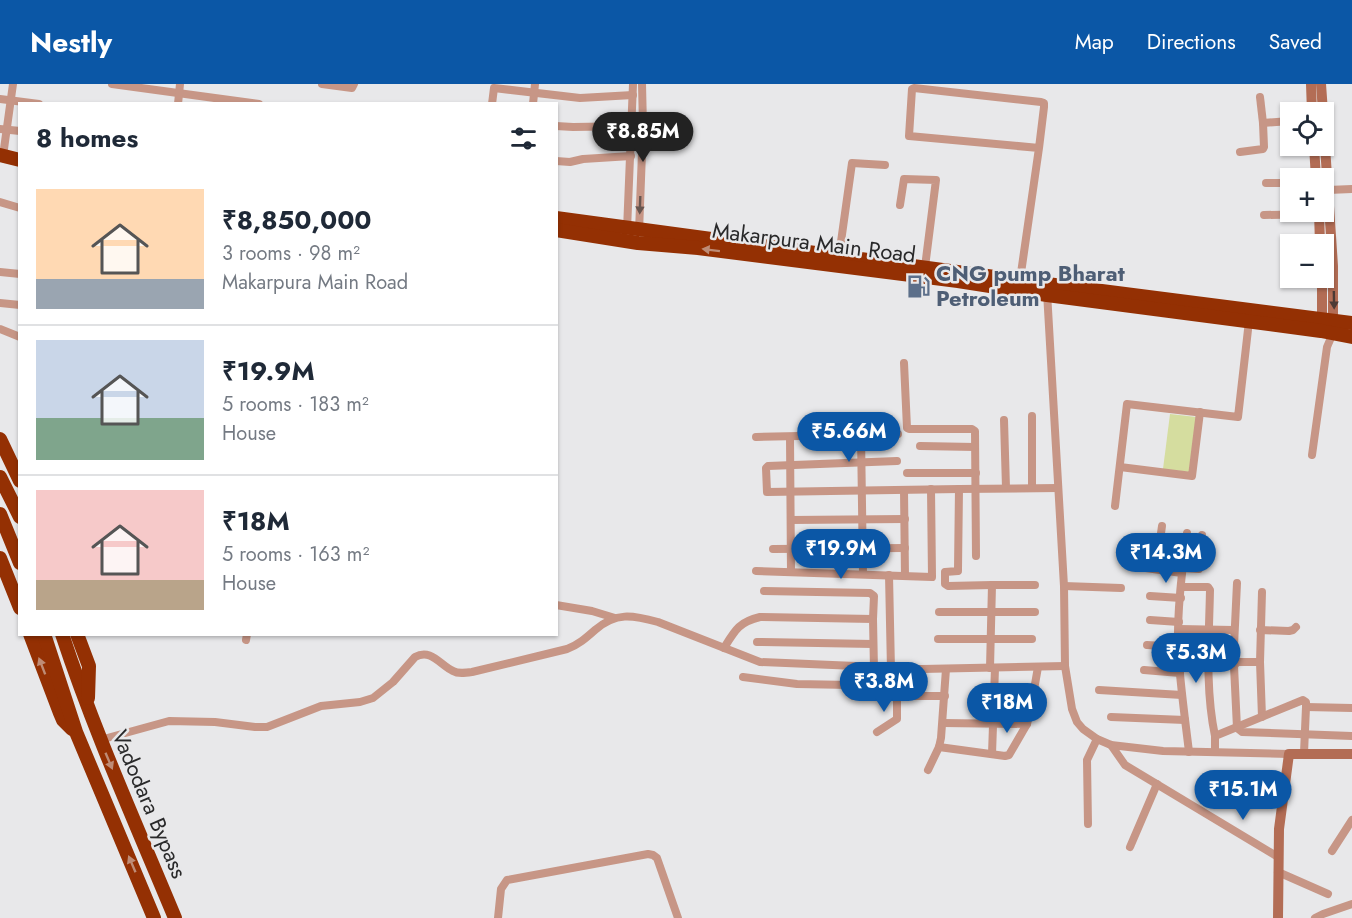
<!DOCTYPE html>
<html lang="en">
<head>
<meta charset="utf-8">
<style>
	body { margin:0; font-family:Jost,sans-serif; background:#f6f6f7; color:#1f2937; height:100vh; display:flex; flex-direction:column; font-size:22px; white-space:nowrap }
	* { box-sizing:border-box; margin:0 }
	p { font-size:20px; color:#747a83 }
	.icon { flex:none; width:33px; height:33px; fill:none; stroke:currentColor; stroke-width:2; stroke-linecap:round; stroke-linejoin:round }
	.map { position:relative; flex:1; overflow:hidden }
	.side { position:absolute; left:18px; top:18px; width:540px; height:534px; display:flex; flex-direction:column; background:#fff; border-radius:0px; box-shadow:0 2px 4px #0004 }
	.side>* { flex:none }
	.buttons { position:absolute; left:1280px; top:18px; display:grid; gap:12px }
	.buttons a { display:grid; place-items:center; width:54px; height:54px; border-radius:0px; background:#fff; box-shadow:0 2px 4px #0004; font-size:30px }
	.price { position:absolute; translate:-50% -51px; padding:0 14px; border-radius:21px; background:#0b57a6; color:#fff; font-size:20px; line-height:39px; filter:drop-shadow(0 2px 3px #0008) }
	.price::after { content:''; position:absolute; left:50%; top:36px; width:18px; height:14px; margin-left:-9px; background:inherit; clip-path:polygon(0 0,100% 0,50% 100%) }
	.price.selected { background:#222; color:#fff }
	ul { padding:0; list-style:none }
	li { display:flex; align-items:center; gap:18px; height:150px; padding:0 18px }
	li+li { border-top:2px solid #e0e1e3 }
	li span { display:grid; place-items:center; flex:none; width:168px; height:120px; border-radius:0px; color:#555 }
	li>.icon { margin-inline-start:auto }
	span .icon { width:72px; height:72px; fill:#fffc; stroke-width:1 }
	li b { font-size:26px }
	h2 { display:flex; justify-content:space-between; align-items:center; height:72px; padding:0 18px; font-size:26px }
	header { display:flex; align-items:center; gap:36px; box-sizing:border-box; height:84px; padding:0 30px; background:#0b57a6; color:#fff }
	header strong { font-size:28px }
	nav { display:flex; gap:33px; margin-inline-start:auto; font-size:21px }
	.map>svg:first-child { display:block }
	.green { fill:#d5dd9f }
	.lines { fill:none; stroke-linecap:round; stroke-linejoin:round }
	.street { stroke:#c79686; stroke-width:8 }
	.secondary { stroke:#b36d55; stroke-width:10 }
	.highway { stroke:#943003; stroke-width:14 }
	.oneway { fill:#68554f }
	.oneway2 { fill:#be8c76 }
	.oneway3 { fill:#4c3a35 }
	.labels { text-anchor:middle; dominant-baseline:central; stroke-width:5; stroke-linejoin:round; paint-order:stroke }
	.street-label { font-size:22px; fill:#29292a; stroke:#e8e8ea }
	.service-label { font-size:22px; font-weight:bold; fill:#4e5e75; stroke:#e8e8ea; text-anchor:start }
</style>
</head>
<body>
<header>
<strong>Nestly</strong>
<nav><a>Map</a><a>Directions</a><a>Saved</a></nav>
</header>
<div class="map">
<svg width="1352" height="834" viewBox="0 0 1352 834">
	<rect width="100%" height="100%" fill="#e8e8ea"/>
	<!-- green -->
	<polygon class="green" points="1170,330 1196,333 1189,388 1163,385"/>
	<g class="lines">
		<!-- street -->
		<g class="street">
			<polyline points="112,0 259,20"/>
			<polyline points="322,0 352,4 354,0"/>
			<polyline points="1260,13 1263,39"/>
			<polyline points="0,15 39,20"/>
			<polyline points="178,20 180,0"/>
			<polyline points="492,20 494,4 580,14 633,11"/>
			<polyline points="533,20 535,0"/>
			<polyline points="556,42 573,43 636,42"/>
			<polyline points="0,45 20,47"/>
			<polyline points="1240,68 1263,65 1264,63 1263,39 1290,37"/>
			<polyline points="3,72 13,0"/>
			<polyline points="556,77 570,78 583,75 631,72"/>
			<polyline points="1266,99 1290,99"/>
			<polyline points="1328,106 1352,105"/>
			<polyline points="0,118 20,124"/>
			<polyline points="900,121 904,95 936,96 925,183"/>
			<polyline points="1264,131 1319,130"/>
			<polyline points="627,146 633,0"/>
			<polyline points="639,148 643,42 642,0"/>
			<polyline points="839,172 852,79 885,81"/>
			<polyline points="0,188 20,190"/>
			<polyline points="1020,196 1039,64 909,52 912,5 914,4 1041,18 1044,19 1044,23 1039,64"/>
			<polyline points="1047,208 1064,502 1065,582 1072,625 1077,638 1083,645 1097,655 1111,661 1163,667 1289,670"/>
			<polyline points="0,219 20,221"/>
			<polyline points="0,245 20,253"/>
			<polyline points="904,279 907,344 909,345 972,345 975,347 976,472"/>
			<polyline points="1032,332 1032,404"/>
			<polyline points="1004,336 1006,404"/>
			<polyline points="861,351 863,490"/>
			<polyline points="756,353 898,350"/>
			<polyline points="790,353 791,488"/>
			<polyline points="920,362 975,363"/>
			<polyline points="1312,371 1327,263 1333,249"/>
			<polyline points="897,377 768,382 766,384 767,408 959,405 1058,404"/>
			<polyline points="1120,383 1192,392 1200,328"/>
			<polyline points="907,389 976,389"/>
			<polyline points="959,405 958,485 958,487 945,488 945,500 948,502 992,501"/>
			<polyline points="904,406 905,492"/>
			<polyline points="1115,422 1127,320 1238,333 1249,237"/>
			<polyline points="791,436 905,435"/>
			<path d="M 1187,449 C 1182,487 1177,527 1178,565 C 1180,600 1185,634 1189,668"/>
			<polyline points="773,465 905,464"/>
			<polyline points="1131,482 1182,489"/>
			<polyline points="1182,484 1199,485 1202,451"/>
			<polyline points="1156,485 1162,442"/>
			<polyline points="756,487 932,493 931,405"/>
			<polyline points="889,491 891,586"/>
			<polyline points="1064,502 1121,504"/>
			<path d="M 1181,503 L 1208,503 L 1210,506 C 1209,555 1205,604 1215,652"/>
			<polyline points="764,507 870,509 874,512 873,535"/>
			<polyline points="1262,508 1260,578 1262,633"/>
			<polyline points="1150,512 1181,514"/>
			<polyline points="556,521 592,527 615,534"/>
			<polyline points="939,528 1035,528"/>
			<polyline points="1150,536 1179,538"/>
			<polyline points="1179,545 1233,546"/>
			<polyline points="1260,546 1289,547 1293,546 1296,543"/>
			<polyline points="938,555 1032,555"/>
			<polyline points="246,556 247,550"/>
			<polyline points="757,558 873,560"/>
			<polyline points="1147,561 1178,563"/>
			<polyline points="1234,562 1237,499"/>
			<path d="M 724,564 C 735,546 739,538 760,533 L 873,535 L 874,586"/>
			<polyline points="1209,578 1235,579"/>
			<polyline points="1260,578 1237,578 1234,582 1237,644 1242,648 1352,652"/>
			<polyline points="990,584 992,501 1035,501"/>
			<polyline points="1144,586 1180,589"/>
			<polyline points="743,593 797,600 850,601 852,602 851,609 853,612 945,612"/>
			<polyline points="1099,606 1182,611"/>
			<polyline points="1306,623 1352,624"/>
			<polyline points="1111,633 1185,636"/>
			<polyline points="943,639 1027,640"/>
			<polyline points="877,648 897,635 897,612"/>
			<path d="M 100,656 L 169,637 L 215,638 L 255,643 L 267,643 L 321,622 L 360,618 L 373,614 L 393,598 L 415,573 C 431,564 440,581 453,587 C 458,590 465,589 472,588 L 567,565 C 578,561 586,554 595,546 C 616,528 632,531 658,538 L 760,578 L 856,582 L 874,586 L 1065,582"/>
			<polyline points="1111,661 1125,681 1278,773"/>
			<polyline points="939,663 1005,672 1009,671 1027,640 1031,623 1038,583"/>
			<polyline points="1215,668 1215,652 1303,616 1306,618 1306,623 1304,669"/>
			<polyline points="992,670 995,584"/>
			<polyline points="928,686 939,663 941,654 946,585"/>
			<polyline points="1088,740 1087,676 1097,655"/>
			<polyline points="1130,763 1157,700"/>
			<polyline points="1332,767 1352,736"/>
			<polyline points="1278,788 1328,810"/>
			<polyline points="498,834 501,805 507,796 648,770 653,771 657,774 678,834"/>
			<polyline points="1315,834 1323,830 1352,820"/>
		</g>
		<!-- secondary -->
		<g class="secondary">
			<polyline points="1311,0 1312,28"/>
			<polyline points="1321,0 1323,28"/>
			<polyline points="1323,32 1333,182 1333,244"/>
			<polyline points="1314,62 1316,94"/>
			<polyline points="1319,128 1320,160"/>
			<polyline points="1322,194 1322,240"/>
			<polyline points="1278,834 1279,745 1289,670 1352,670"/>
		</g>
		<!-- highway -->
		<g class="highway">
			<polyline points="0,71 20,76"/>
			<polyline points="556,134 1047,200 1352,239"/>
			<polyline points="556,146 638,159 698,164 958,197 1047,211 1321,247 1352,253"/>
			<polyline points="0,355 20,397"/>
			<polyline points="0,393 20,433"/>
			<polyline points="0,430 20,479"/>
			<polyline points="0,474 20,524"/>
			<polyline points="30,550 60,629 63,636 72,645"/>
			<polyline points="44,550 76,648 154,834"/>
			<path d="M 62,550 C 94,647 136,740 175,834"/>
			<polyline points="77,550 89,582 88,614"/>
		</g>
	</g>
	<!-- one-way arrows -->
	<defs><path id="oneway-solid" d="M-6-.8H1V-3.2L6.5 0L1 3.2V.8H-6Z" transform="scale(1.5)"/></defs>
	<use class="oneway" href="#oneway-solid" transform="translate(640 121) rotate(92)"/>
	<g class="oneway2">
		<use href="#oneway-solid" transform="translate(711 166) rotate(-173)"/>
		<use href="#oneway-solid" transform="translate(42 582) rotate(-111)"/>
		<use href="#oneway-solid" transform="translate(109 677) rotate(67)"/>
		<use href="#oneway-solid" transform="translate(132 780) rotate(-113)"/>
	</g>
	<use class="oneway3" href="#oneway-solid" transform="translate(1334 216) rotate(89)"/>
	<!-- icons -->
	<defs>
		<symbol id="fuel-bare" viewBox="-9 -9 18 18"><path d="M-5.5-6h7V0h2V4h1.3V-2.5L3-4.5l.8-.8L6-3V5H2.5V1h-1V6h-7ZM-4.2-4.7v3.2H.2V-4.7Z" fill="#5c6f8a" stroke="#e8e8ea" stroke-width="2.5" paint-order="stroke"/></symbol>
	</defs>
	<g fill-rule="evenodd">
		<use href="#fuel-bare" x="902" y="186" width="33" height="33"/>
	</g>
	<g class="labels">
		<!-- street labels -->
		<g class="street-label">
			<text transform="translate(814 158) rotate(7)">Makarpura Main Road</text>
			<text transform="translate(150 720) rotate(67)">Vadodara Bypass</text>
		</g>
		<!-- service labels -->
		<g class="service-label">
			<text x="936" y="189">CNG pump Bharat<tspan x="936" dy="25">Petroleum</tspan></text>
		</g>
	</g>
</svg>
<div class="buttons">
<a><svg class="icon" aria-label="locate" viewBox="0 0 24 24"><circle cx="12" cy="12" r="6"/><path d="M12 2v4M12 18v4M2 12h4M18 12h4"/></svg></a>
<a>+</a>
<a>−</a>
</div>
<b class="price selected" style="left:643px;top:79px">₹8.85M</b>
<b class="price" style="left:849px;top:379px">₹5.66M</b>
<b class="price" style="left:841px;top:496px">₹19.9M</b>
<b class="price" style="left:1166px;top:500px">₹14.3M</b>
<b class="price" style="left:1196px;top:600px">₹5.3M</b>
<b class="price" style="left:884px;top:629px">₹3.8M</b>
<b class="price" style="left:1007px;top:650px">₹18M</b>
<b class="price" style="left:1243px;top:737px">₹15.1M</b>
<section class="side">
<h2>8 homes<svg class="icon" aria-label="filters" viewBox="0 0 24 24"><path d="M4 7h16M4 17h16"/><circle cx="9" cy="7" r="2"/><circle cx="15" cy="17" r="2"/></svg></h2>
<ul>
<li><span style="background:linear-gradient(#ffd9b3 75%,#9aa5b1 0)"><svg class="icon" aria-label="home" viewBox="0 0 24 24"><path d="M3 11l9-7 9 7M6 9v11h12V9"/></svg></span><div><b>₹8,850,000</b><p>3 rooms · 98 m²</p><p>Makarpura Main Road</p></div></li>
<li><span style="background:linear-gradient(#c9d6e8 65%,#7fa58c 0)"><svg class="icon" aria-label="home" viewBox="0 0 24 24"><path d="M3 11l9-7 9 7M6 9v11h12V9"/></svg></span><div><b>₹19.9M</b><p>5 rooms · 183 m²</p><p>House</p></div></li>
<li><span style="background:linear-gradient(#f6c9c9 75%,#b9a48a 0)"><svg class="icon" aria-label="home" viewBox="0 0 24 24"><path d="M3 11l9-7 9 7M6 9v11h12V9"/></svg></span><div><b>₹18M</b><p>5 rooms · 163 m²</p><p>House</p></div></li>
</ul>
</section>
</div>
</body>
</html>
